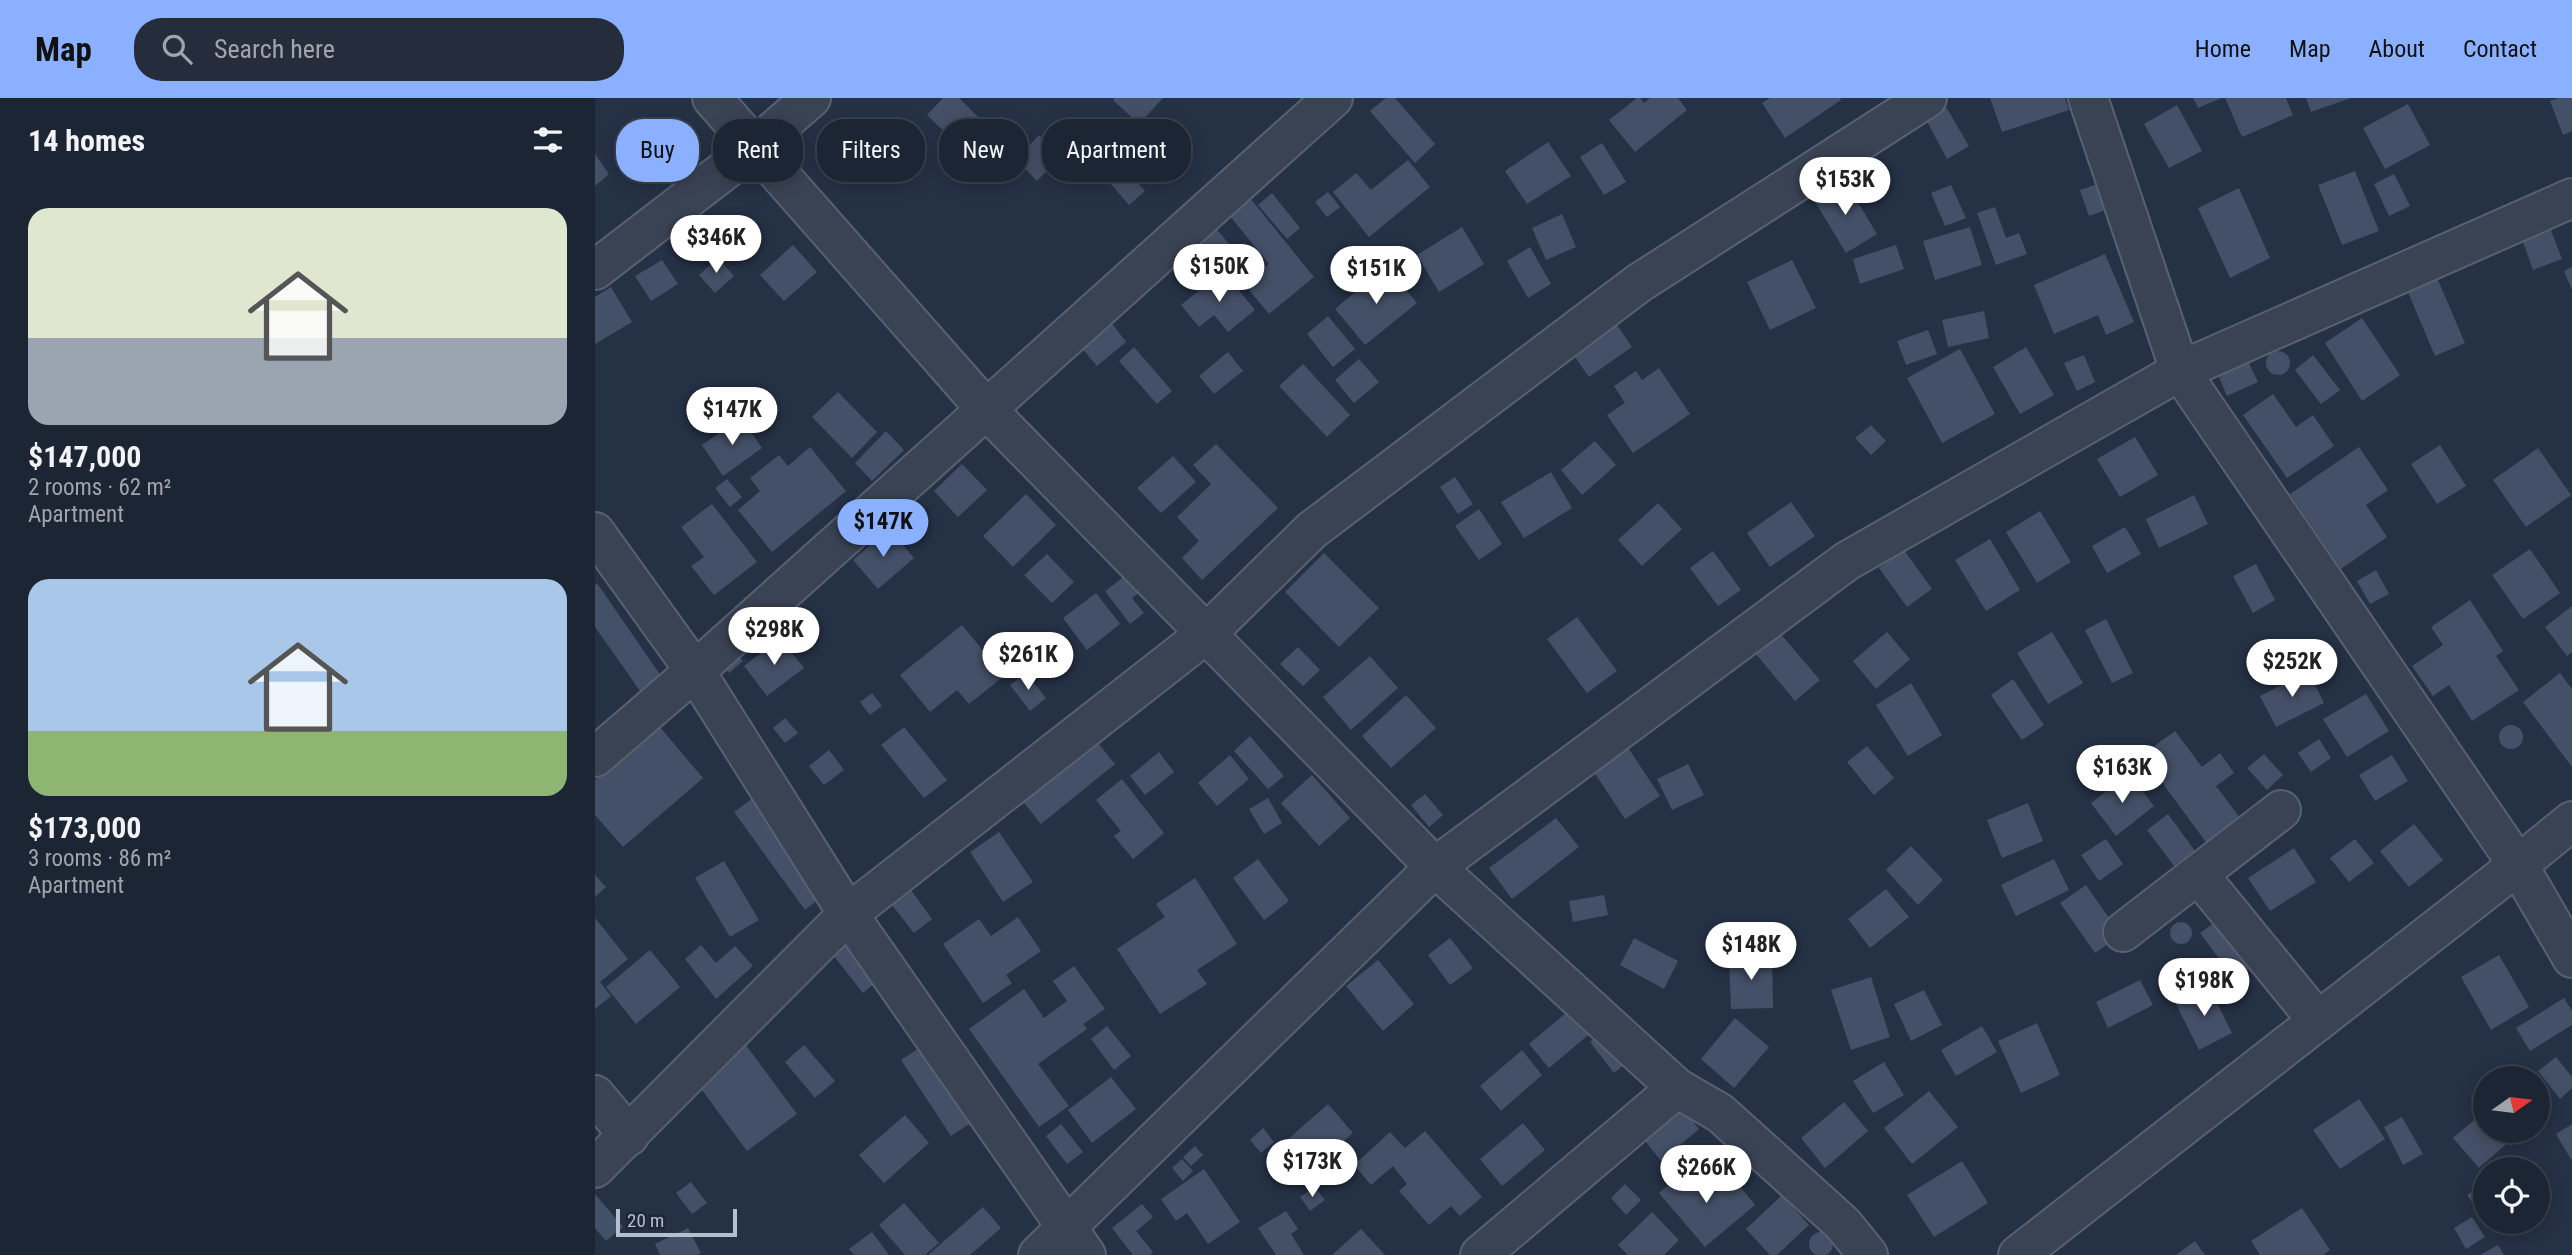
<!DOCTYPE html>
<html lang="en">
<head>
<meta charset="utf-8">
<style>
	body { margin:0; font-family:"Roboto Condensed",sans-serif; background:#252d3c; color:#f1f3f6; height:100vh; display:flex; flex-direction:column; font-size:26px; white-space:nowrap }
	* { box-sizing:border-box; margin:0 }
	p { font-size:23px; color:#a0a5ac }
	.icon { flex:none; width:38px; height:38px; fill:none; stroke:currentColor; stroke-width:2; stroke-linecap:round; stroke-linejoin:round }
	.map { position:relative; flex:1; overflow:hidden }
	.panel { display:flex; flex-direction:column; background:#1c2534; width:595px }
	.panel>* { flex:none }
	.hud { position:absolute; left:21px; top:21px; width:665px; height:63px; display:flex; gap:14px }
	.needle { width:46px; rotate:76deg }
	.buttons { position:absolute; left:1878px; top:968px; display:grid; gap:14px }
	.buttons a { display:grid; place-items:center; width:77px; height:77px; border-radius:50%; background:#1c2534; box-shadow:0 4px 18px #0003,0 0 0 2px #3a424f; font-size:35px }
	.scale { position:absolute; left:21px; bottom:18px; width:121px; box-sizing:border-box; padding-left:7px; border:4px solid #b7bece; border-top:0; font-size:19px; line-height:24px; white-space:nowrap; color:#b7bece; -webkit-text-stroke:5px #1e283a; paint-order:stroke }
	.price { position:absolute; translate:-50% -60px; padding:0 16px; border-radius:24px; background:#fff; color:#222; font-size:23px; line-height:46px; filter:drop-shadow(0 2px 4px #0008) }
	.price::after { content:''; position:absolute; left:50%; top:42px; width:21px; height:16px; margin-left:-10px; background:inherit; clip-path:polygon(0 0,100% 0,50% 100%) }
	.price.active { background:#8bb0ff; color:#111 }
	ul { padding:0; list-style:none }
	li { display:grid; align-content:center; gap:14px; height:371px; padding:0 28px }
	li span { display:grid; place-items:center; height:217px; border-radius:21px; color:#555 }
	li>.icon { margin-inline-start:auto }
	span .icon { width:126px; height:126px; fill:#fffc; stroke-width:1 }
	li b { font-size:30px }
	h2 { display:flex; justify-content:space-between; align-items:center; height:84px; padding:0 28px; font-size:30px }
	.pill { padding:0 24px; border-radius:28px; background:#1c2534; box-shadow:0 4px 18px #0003,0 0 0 2px #3a424f; font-size:24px; line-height:63px }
	.pill.active { background:#8bb0ff; color:#111 }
	header { display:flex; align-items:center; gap:42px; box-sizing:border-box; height:98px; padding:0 35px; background:#8bb0ff; color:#111 }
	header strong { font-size:33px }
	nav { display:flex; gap:38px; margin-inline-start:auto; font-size:24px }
	.search { width:490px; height:63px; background:#252d3c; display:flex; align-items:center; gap:18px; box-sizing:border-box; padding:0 24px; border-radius:28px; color:#a0a5ac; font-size:26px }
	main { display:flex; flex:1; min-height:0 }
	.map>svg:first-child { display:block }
	.building { fill:#445067 }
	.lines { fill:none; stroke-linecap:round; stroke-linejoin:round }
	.minor-casing { stroke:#586172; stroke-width:42 }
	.minor { stroke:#3a4354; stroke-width:38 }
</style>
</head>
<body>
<header>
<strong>Map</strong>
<div class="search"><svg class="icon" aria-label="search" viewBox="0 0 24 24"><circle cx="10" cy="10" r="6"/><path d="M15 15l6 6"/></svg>Search here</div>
<nav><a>Home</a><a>Map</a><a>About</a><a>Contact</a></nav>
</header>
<main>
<section class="panel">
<h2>14 homes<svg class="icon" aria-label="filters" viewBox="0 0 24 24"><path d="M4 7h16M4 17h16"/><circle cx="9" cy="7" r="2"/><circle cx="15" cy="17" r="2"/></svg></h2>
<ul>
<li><span style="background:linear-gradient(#dfe7d0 60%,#9aa5b1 0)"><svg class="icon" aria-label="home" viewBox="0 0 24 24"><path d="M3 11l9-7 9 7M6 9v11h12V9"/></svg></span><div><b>$147,000</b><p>2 rooms · 62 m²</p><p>Apartment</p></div></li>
<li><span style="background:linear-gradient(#a9c7e8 70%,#8fb573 0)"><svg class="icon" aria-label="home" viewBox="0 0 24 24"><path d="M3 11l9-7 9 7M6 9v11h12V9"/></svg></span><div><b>$173,000</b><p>3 rooms · 86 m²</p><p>Apartment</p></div></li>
</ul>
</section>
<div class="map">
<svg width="1977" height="1157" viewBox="0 0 1977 1157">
	<rect width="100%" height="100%" fill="#253145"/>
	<!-- building -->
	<g class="building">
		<polygon points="348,0 364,0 389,25 366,50 332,17"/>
		<polygon points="520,0 568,0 544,26 518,2"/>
		<polygon points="791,0 800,0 840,46 820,65 775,13"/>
		<polygon points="1042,0 1045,0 1049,5 1055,0 1083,0 1092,12 1040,54 1014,22"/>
		<polygon points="1175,0 1245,0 1246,2 1190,40 1167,5"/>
		<polygon points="1395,0 1470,0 1474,12 1407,34"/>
		<polygon points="1598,0 1627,0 1603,10"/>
		<polygon points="1630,0 1691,0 1698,17 1647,39"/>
		<polygon points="1711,0 1756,0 1716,14"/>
		<polygon points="1963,0 1977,0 1977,33 1968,37 1955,3"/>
		<polygon points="1347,2 1374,48 1352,61 1327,14"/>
		<polygon points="1813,6 1835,47 1790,71 1768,30"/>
		<polygon points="1582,7 1607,53 1574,70 1549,26"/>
		<polygon points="444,37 466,58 442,83 421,61"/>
		<polygon points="953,44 976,78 932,106 910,73"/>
		<polygon points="1007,45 1031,84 1009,97 985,59"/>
		<polygon points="555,49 579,73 567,86 542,61"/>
		<polygon points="0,56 14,76 0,88"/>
		<polygon points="813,62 835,89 774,139 738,94 761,75 776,92"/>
		<polygon points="532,73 550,93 534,107 516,86"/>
		<polygon points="1760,73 1784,133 1747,147 1723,87"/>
		<polygon points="1799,76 1815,108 1794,118 1779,86"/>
		<polygon points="1250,83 1282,136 1251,155 1219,102"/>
		<polygon points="1511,83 1519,109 1494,118 1485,92"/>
		<polygon points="1356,87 1371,120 1350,128 1336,95"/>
		<polygon points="1644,90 1675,160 1635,180 1603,110"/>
		<polygon points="733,94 745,109 732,119 720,104"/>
		<polygon points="677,95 705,130 692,141 663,107"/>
		<polygon points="655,100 719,179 674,216 649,186 674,166 634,117"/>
		<polygon points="1400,109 1411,140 1424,135 1432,156 1401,167 1382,115"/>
		<polygon points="967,116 981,149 951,162 937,130"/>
		<polygon points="1950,116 1967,161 1938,172 1922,127"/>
		<polygon points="617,126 643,156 629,169 603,139"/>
		<polygon points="867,129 889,166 844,194 822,157"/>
		<polygon points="1375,129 1387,167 1340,182 1328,143"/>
		<polygon points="198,147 222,174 189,203 165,177"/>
		<polygon points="1301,147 1309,171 1265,186 1258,161"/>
		<polygon points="935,149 956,186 933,200 912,163"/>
		<polygon points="1510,156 1539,224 1511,237 1503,217 1459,236 1439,187"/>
		<polygon points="123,160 139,178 120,195 104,177"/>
		<polygon points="67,162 83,186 56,203 40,178"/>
		<polygon points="1197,162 1221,210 1175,232 1152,184"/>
		<polygon points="791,168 822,205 770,247 740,211"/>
		<polygon points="1977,169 1977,192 1969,173"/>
		<polygon points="628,173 660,212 633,234 619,217 604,229 586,207"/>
		<polygon points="1840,175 1870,245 1840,258 1810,187"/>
		<polygon points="16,189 37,224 0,246 0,199"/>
		<polygon points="1389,213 1394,240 1353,249 1347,222"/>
		<polygon points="733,218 760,251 738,269 712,236"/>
		<polygon points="1767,220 1805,277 1767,303 1730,245"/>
		<polygon points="516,224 531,244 502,268 486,249"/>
		<polygon points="1020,224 1037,249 994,279 977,255"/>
		<polygon points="1333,232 1342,256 1311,267 1302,243"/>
		<polygon points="539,249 577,293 562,306 524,263"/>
		<polygon points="1431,249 1459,297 1425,316 1398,269"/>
		<polygon points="1365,251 1400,316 1347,345 1312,280"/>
		<circle cx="1683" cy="265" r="12"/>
		<polygon points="633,254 648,273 619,296 604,278"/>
		<polygon points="1489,257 1500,284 1482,293 1469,265"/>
		<polygon points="1718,257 1745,292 1726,306 1700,272"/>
		<polygon points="764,261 784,284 759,305 740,282"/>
		<polygon points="1653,263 1663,284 1632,298 1623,277"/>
		<polygon points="708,266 755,317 732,339 684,288"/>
		<polygon points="1064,270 1095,316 1038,355 1012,317 1030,305 1019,288 1041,273 1047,282"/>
		<polygon points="243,294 282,334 257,360 217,319"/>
		<polygon points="1678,296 1701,329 1718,317 1739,348 1692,380 1648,317"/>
		<polygon points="146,320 167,350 128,378 107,347"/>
		<polygon points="1276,327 1291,343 1276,357 1260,340"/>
		<polygon points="291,333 309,352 277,383 260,365"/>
		<polygon points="1540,339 1563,377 1525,399 1502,361"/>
		<polygon points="1000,343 1021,367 987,397 966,372"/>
		<polygon points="621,346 683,410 607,482 587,460 604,443 582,419 616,386 598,367"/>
		<polygon points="1845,347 1871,388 1842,406 1816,366"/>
		<polygon points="215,349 251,393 177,454 143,412 165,393 155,380 184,357 193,368"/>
		<polygon points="1764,349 1793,392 1771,407 1792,439 1746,471 1695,396"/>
		<polygon points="1943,350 1976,397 1931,429 1898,382"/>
		<polygon points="578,358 601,384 566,415 542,390"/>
		<polygon points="367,366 392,392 363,419 339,393"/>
		<polygon points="956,374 977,410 929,440 906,404"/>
		<polygon points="860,379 878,406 863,416 845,389"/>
		<polygon points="132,381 147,399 135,409 120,390"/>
		<polygon points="431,396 461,427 418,469 388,438"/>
		<polygon points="1599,397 1613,426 1564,450 1551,421"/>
		<polygon points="1196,404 1220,438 1175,469 1152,435"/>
		<polygon points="1063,405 1087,431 1047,468 1023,442"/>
		<polygon points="117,406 162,464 119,497 96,468 109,459 86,429"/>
		<polygon points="884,411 907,446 884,462 860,428"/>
		<polygon points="1445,413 1476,464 1442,485 1411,434"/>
		<polygon points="1530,429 1546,456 1512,475 1497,448"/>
		<polygon points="294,431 319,460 283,491 258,462"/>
		<polygon points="1395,441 1425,492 1391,513 1360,462"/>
		<polygon points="1935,451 1965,495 1928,521 1897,477"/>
		<polygon points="1309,452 1337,491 1312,509 1284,470"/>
		<polygon points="1118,453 1146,492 1123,508 1095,470"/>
		<polygon points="729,455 784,510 744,549 690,494"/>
		<polygon points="452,456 479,484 457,505 429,477"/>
		<polygon points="1661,466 1680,502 1658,515 1638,478"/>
		<polygon points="538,472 551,489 537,500 549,515 535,526 510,493"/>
		<polygon points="1781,472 1794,496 1775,506 1762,483"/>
		<polygon points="2,485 66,578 45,593 0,529 0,487"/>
		<polygon points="501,495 525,526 492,552 468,520"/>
		<polygon points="1875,502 1908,553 1901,558 1924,592 1877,623 1854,587 1838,598 1817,568 1848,547 1836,529"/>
		<polygon points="1977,508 1977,554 1972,558 1950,529"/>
		<polygon points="982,519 1022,573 992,595 952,541"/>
		<polygon points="1511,521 1538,575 1517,585 1490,532"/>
		<polygon points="367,527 409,578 374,606 362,592 335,614 305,577"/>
		<polygon points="1184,534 1225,582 1200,603 1160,555"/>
		<polygon points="1292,534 1315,561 1281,591 1258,563"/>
		<polygon points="1457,534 1488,585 1453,606 1422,555"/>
		<polygon points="452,538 470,561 450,576 432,554"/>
		<polygon points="185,540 209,570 172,598 149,568"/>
		<polygon points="703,549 725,572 708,588 685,566"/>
		<polygon points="137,550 148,563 134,575 123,561"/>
		<polygon points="775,558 803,590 756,632 728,599"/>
		<polygon points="1713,573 1729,605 1681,629 1665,598"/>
		<polygon points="431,575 451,600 435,613 415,587"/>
		<polygon points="1965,575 1977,591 1977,669 1928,604"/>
		<polygon points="1418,581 1449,627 1427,642 1396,597"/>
		<polygon points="1316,585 1347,637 1313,658 1281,607"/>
		<polygon points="277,595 287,608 275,617 265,604"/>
		<polygon points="1771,596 1794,633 1752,659 1728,621"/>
		<polygon points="811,597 841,630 796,670 767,638"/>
		<polygon points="190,620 203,635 190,645 178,630"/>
		<circle cx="1916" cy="639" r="12"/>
		<polygon points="64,628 108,680 28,749 0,717 0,682"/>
		<polygon points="309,629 352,682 329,700 286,647"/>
		<polygon points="1580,633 1607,669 1625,655 1639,675 1621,688 1655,733 1621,758 1547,657"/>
		<polygon points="655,638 689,678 673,691 639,653"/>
		<polygon points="499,640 520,666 446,726 425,700"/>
		<polygon points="1724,641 1736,660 1716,674 1703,655"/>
		<polygon points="1032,648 1065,698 1030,721 997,671"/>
		<polygon points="1272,648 1299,680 1279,697 1252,664"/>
		<polygon points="234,652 249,672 229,687 214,668"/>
		<polygon points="564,654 579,674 550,697 535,678"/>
		<polygon points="1669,656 1688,677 1672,692 1652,670"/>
		<polygon points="635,657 654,681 622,708 603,685"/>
		<polygon points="1797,657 1813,683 1780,703 1764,677"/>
		<polygon points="1093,666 1109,697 1077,712 1062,681"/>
		<polygon points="1534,676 1559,708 1521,738 1496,705"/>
		<polygon points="717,677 755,720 724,748 686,705"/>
		<polygon points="527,681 569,735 538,761 519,738 526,733 501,702"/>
		<polygon points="830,696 848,717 834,729 816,707"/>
		<polygon points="158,700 228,798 210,812 139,714"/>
		<polygon points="673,700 687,725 669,736 654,711"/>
		<polygon points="1433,705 1448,743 1407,760 1392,722"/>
		<polygon points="1573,716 1600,753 1579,768 1552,732"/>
		<polygon points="961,720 984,749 917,801 894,770"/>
		<polygon points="1819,726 1848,762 1814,789 1785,753"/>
		<polygon points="404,734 438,784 408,804 375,754"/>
		<polygon points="1511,741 1528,766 1504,783 1486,757"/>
		<polygon points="1760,741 1779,765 1754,784 1735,760"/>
		<polygon points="1316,748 1348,782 1323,807 1291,772"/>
		<polygon points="1699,750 1721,784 1675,813 1653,780"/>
		<polygon points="663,761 694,803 669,822 638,780"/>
		<polygon points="1459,761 1474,792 1421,818 1406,787"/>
		<polygon points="129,763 164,822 135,839 100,780"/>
		<polygon points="0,777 11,789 0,799"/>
		<polygon points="600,780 642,846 602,872 612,886 565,916 522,851 570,819 561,806"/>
		<polygon points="1491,787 1526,837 1500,855 1465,805"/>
		<polygon points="1291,791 1314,819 1275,850 1253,821"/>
		<polygon points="316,792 337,821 319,835 297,807"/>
		<polygon points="1009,797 1013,817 978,824 974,803"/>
		<polygon points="1638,811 1672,857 1640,882 1605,835"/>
		<polygon points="423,819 446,853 411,877 417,885 388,905 348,846 384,821 396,838"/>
		<polygon points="0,820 33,861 5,884 16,898 0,911"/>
		<circle cx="1586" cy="835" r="11"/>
		<polygon points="249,833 286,880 268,895 231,848"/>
		<polygon points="855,840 878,870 855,887 833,857"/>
		<polygon points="1039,840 1083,863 1069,891 1025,867"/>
		<polygon points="106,847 121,865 140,848 158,868 121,901 90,861"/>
		<polygon points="55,852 85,889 41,926 11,889"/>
		<polygon points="1177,857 1178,910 1136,911 1134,858"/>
		<polygon points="1904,857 1934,909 1896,932 1866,879"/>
		<polygon points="783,862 819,906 788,933 751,888"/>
		<polygon points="479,868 510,911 488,926 492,931 443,966 474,1008 444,1029 374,931 429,891 449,920 472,903 458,883"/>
		<polygon points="1276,879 1295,939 1256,952 1236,892"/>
		<polygon points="1545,882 1558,907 1513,930 1501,904"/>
		<polygon points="1614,889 1637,935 1604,952 1581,906"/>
		<polygon points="1329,892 1347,927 1316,943 1299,906"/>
		<polygon points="1969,900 1977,913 1977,927 1935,953 1921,930"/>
		<polygon points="978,909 998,933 954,970 934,946"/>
		<polygon points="1140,920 1174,949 1139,990 1106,961"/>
		<polygon points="1442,925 1465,977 1426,995 1403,943"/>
		<polygon points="512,928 536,958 519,972 496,941"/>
		<polygon points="1387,928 1402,954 1361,978 1346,952"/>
		<polygon points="1012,930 1036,961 1019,975 995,944"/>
		<polygon points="145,939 202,1016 152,1053 95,976"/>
		<polygon points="209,947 240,983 220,1000 190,964"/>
		<polygon points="327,948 377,1024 356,1038 306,962"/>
		<polygon points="927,952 947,977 906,1013 885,988"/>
		<polygon points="1961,959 1977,979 1977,990 1965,1001 1943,973"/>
		<polygon points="1289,964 1309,997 1278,1015 1258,983"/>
		<polygon points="516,979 541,1011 497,1045 473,1012"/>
		<polygon points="1334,993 1363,1029 1317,1066 1289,1030"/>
		<polygon points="1764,1001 1790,1041 1745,1071 1718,1032"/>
		<polygon points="1249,1004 1273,1033 1230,1070 1206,1040"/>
		<polygon points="1083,1005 1104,1031 1066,1063 1045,1036"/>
		<polygon points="733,1006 758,1035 716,1071 691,1043"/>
		<polygon points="1890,1013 1890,1032 1912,1032 1918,1040 1884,1070 1858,1040"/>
		<polygon points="310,1017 334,1045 289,1085 264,1057"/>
		<polygon points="1807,1019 1828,1056 1808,1067 1789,1029"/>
		<polygon points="928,1025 950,1052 907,1088 885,1061"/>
		<polygon points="466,1026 488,1054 472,1066 451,1038"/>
		<polygon points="1977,1026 1977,1063 1961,1036"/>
		<polygon points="668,1030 679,1044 666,1055 655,1042"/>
		<polygon points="830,1033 887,1099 865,1118 856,1108 834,1127 804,1093 812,1086 798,1068 776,1087 759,1067 795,1034 810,1050"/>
		<polygon points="600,1048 608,1057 596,1068 588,1059"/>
		<polygon points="587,1061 598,1073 588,1083 577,1070"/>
		<polygon points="1921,1061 1928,1071 1908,1071"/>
		<polygon points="1367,1063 1393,1105 1339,1139 1312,1097"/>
		<polygon points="1097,1068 1120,1095 1138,1080 1160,1107 1110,1149 1064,1095"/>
		<polygon points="609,1071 645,1124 613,1146 592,1115 581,1123 566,1101"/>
		<polygon points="96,1084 112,1105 97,1116 81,1095"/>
		<polygon points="1890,1084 1890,1122 1872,1097"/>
		<polygon points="1030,1086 1046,1102 1031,1117 1016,1100"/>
		<polygon points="720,1089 730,1102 715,1113 705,1099"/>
		<polygon points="0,1096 28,1129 11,1143 0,1130"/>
		<polygon points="1187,1097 1214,1127 1182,1157 1175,1157 1151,1131"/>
		<polygon points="309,1105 344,1145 330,1157 310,1157 284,1127"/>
		<polygon points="547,1106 558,1119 541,1133 558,1154 555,1157 538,1157 517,1130"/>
		<polygon points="388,1109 406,1130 375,1157 333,1157"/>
		<polygon points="1707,1110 1735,1152 1728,1157 1665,1157 1656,1143"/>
		<polygon points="691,1113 703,1131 696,1136 709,1157 681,1157 663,1130"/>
		<polygon points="1057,1114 1084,1142 1069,1157 1033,1157 1023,1147"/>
		<polygon points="1877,1119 1890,1139 1871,1151 1859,1130"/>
		<polygon points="1891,1124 1908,1124 1897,1131"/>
		<polygon points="93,1130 106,1155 102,1157 65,1157 60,1146"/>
		<polygon points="766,1131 790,1157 737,1157"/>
		<polygon points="277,1134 294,1157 259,1157 254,1151"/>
		<circle cx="1226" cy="1146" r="12"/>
		<polygon points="1600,1143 1610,1157 1581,1157"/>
		<polygon points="1903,1147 1909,1157 1885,1157"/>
	</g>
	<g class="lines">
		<defs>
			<g id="minor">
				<polyline points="117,0 391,311 840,769 1082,990 1125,1015 1248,1126 1273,1157"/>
				<polyline points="1493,0 1585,273 1923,767 1977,860"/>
				<polyline points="0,172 160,49 216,0"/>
				<polyline points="0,434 100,573 253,816 491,1157"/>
				<polyline points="0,659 100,573 738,0"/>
				<polyline points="1603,776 1723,923"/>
				<polyline points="1528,834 1686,712"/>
				<polyline points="0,997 34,1038"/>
				<polyline points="0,1070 253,816 612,535 717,432 1044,185 1332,0"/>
				<polyline points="443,1157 840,769 1252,463 1585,273 1977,100"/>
				<polyline points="885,1157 1082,990"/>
				<polyline points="1423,1157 1923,767 1977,723"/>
			</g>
		</defs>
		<!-- minor casing -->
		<use href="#minor" class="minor-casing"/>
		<!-- minor -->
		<use href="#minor" class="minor"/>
	</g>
</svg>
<div class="buttons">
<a><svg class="needle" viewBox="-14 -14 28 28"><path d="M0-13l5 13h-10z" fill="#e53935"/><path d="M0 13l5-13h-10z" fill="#a0a5ac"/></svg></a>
<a><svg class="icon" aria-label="locate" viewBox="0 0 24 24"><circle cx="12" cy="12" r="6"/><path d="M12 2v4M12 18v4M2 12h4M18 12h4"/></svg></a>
</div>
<div class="scale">20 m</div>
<b class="price" style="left:1250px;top:119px">$153K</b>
<b class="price" style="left:121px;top:177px">$346K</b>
<b class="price" style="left:624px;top:206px">$150K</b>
<b class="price" style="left:781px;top:208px">$151K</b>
<b class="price" style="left:137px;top:349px">$147K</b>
<b class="price active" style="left:288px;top:461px">$147K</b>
<b class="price" style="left:179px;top:569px">$298K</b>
<b class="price" style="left:433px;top:594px">$261K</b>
<b class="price" style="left:1697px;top:601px">$252K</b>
<b class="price" style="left:1527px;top:707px">$163K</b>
<b class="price" style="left:1156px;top:884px">$148K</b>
<b class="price" style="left:1609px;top:920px">$198K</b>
<b class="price" style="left:717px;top:1101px">$173K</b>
<b class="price" style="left:1111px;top:1107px">$266K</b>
<div class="hud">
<a class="pill active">Buy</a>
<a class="pill">Rent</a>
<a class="pill">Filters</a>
<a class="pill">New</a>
<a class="pill">Apartment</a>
</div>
</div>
</main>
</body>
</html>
